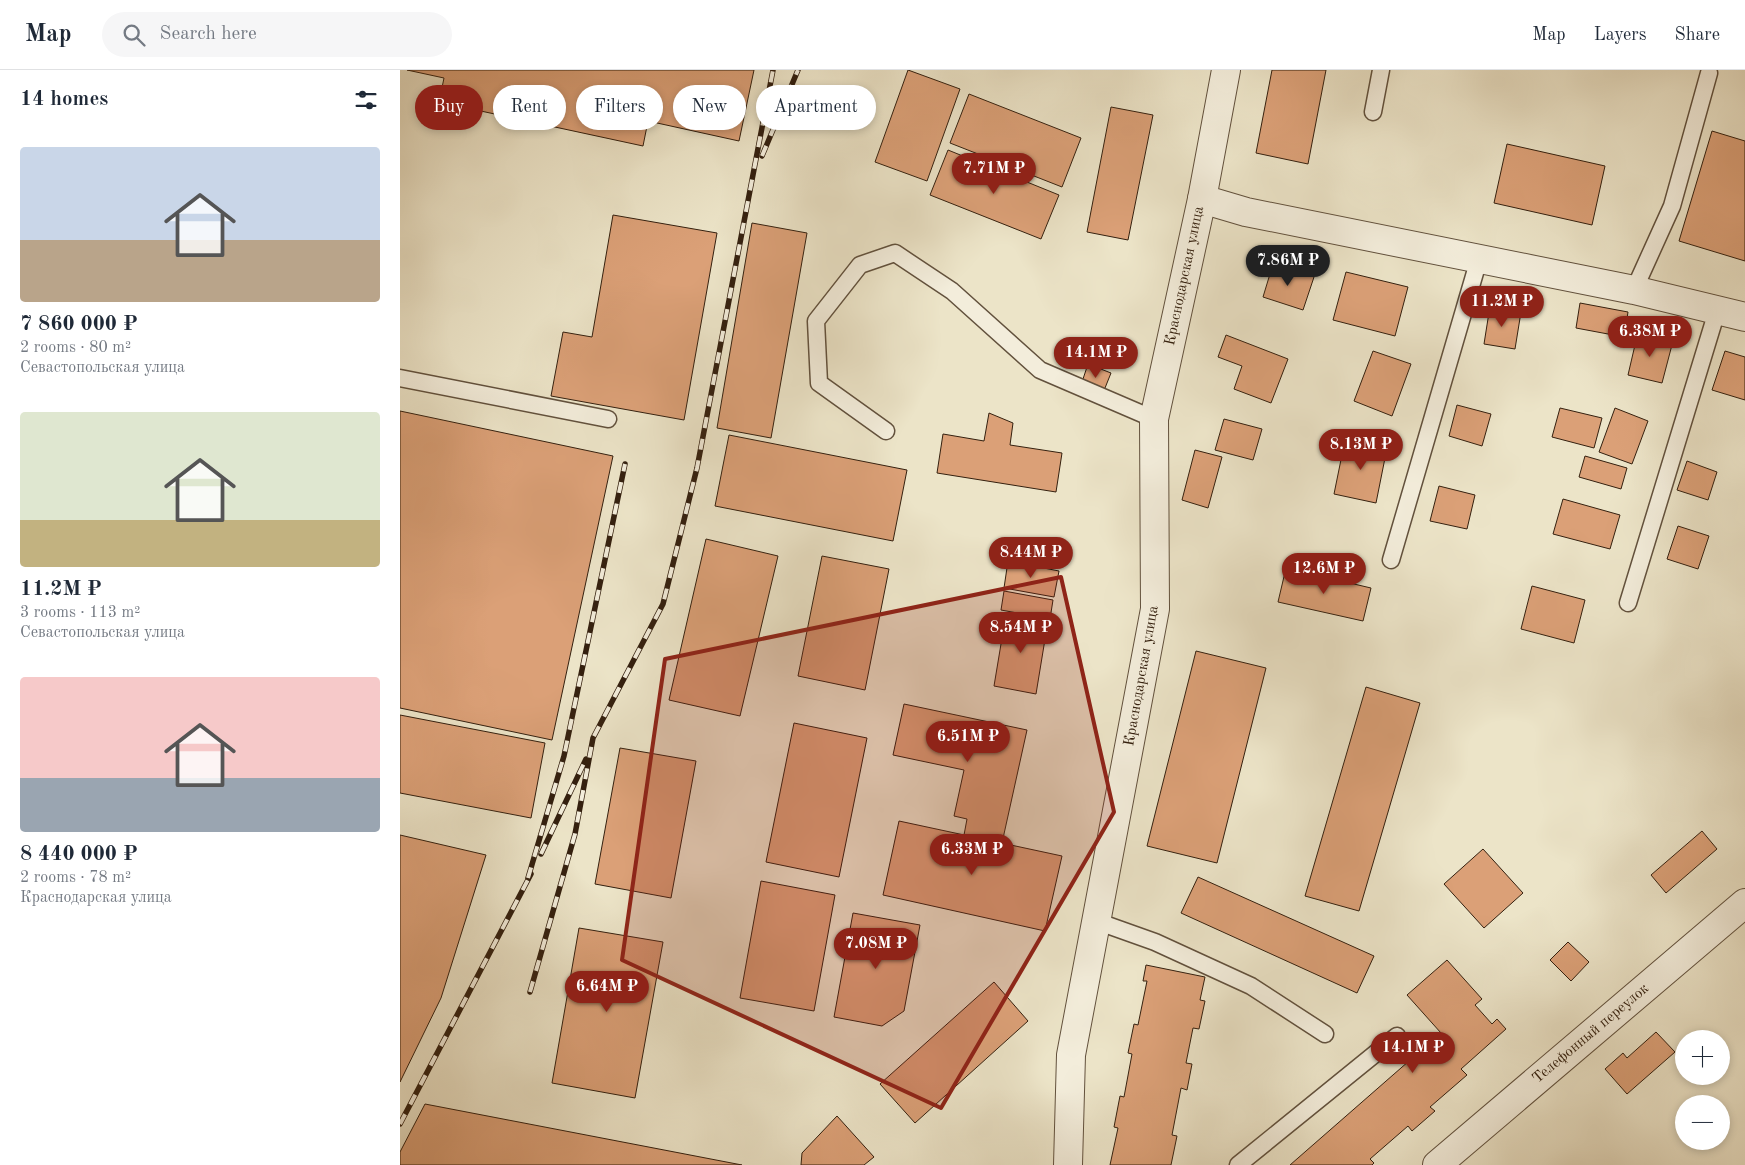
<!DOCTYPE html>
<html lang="en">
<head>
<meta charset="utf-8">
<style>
	body { margin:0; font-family:"Old Standard TT",serif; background:#f6f6f7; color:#1f2937; height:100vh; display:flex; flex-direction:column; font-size:19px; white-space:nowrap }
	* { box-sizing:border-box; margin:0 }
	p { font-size:16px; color:#747a83 }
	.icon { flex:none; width:28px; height:28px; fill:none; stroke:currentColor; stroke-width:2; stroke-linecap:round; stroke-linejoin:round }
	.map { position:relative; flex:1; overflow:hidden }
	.details { display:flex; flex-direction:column; background:#fff; width:400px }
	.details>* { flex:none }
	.top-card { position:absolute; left:15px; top:15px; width:475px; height:45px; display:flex; gap:10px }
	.fabs { position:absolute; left:1275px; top:960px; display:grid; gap:10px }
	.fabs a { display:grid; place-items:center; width:55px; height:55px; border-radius:50%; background:#fff; box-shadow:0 2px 8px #0003; font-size:25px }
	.price { position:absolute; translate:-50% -42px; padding:0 11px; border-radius:18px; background:#8f2418; color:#fff; font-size:16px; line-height:32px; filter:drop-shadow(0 1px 2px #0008) }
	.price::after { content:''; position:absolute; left:50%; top:30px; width:15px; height:11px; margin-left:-8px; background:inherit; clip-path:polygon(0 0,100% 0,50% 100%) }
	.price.current { background:#222; color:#fff }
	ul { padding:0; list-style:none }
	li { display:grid; align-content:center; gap:10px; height:265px; padding:0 20px }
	li span { display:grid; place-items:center; height:155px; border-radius:5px; color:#555 }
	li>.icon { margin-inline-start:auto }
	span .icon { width:90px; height:90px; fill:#fffc; stroke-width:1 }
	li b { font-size:21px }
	h2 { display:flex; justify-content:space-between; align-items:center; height:60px; padding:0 20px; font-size:21px }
	.chip { padding:0 18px; border-radius:22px; background:#fff; box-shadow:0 2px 8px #0003; font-size:18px; line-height:45px }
	.chip.current { background:#8f2418; color:#fff }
	header { display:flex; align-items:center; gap:30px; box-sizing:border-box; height:70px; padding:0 25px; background:#fff; border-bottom:1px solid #e0e1e3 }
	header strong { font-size:24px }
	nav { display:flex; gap:28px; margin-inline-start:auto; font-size:18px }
	.search { width:350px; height:45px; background:#f6f6f7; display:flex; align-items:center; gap:12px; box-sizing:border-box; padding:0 18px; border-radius:28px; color:#747a83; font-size:19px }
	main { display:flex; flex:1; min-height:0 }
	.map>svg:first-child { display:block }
	.building { fill:#dba077; stroke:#34200f }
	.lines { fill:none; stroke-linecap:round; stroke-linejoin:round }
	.service-casing { stroke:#62513d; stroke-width:19 }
	.minor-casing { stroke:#62513d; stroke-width:30 }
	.service { stroke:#f3eddb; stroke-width:16 }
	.minor { stroke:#f3eddb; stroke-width:28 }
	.rail-casing { stroke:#34200f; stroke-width:5.5 }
	.rail { stroke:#f3eddb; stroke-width:4; stroke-dasharray:11; stroke-linecap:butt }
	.marked { fill:#8f2418; fill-opacity:0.2; stroke:#8f2418; stroke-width:4; stroke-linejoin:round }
	.labels { text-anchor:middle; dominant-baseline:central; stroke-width:4; stroke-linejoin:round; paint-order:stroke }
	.street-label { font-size:15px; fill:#34200f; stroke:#f3eddb }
</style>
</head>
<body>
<header>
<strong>Map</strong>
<div class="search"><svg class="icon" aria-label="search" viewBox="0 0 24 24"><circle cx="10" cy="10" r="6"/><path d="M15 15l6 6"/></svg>Search here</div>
<nav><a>Map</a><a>Layers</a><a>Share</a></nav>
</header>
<main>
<section class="details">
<h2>14 homes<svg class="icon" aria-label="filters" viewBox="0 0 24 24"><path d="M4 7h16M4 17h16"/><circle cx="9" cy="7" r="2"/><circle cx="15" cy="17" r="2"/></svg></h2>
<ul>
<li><span style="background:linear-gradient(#c9d6e8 60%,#b9a48a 0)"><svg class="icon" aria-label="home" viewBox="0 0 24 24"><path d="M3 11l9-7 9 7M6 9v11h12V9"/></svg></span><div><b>7 860 000 ₽</b><p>2 rooms · 80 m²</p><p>Севастопольская улица</p></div></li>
<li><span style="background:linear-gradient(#dfe7d0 70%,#c2b280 0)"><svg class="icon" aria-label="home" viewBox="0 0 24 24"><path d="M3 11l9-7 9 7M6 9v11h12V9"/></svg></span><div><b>11.2M ₽</b><p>3 rooms · 113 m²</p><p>Севастопольская улица</p></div></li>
<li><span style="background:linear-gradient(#f6c9c9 65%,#9aa5b1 0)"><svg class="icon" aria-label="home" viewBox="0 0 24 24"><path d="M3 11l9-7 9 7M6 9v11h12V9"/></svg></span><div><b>8 440 000 ₽</b><p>2 rooms · 78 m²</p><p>Краснодарская улица</p></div></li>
</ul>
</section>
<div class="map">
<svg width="1345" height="1095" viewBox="0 0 1345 1095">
	<rect width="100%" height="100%" fill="#ece4c8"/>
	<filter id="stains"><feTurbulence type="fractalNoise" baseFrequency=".004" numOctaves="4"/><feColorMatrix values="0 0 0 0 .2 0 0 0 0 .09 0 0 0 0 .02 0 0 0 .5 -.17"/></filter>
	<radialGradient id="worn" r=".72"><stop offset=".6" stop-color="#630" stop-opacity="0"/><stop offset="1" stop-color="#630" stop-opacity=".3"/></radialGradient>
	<!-- building -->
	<g class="building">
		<polygon points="7,0 354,0 339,71 248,51 243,76 39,32 44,8"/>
		<polygon points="508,0 560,19 527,111 475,92"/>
		<polygon points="872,0 926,0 908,94 856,83"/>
		<polygon points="569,24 681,68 662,117 550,73"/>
		<polygon points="711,37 753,45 728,170 687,162"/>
		<polygon points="1312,61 1345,71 1345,191 1279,171"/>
		<polygon points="1107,74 1205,96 1192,155 1094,133"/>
		<polygon points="548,80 659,125 641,169 530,125"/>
		<polygon points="213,145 317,163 284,350 151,326 163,262 192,267"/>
		<polygon points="352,153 407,163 371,368 317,358"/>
		<polygon points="873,194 914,207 903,240 863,227"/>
		<polygon points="946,202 1008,217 995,266 933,250"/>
		<polygon points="1180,233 1228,242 1224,267 1176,258"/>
		<polygon points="1090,236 1121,242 1115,279 1084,274"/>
		<polygon points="1238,262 1273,271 1262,313 1228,305"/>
		<polygon points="826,265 888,289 871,333 834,319 842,296 818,287"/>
		<polygon points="973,281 1011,294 992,346 954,331"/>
		<polygon points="1325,281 1345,287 1345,330 1312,320"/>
		<polygon points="688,294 711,303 703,323 681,315"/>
		<polygon points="1057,335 1091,344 1082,376 1049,366"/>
		<polygon points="1160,338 1202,348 1194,378 1152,367"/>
		<polygon points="1215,338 1248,351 1232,394 1199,382"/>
		<polygon points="0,341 213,386 152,670 0,638"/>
		<polygon points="589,343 613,353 610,375 662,383 656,422 537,403 543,364 584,371"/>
		<polygon points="824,349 862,359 853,390 815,380"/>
		<polygon points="329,365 507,400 493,471 315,436"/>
		<polygon points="945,370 987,378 976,433 934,424"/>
		<polygon points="795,380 822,387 808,438 782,430"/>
		<polygon points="1185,386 1227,398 1221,419 1179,407"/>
		<polygon points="1287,391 1317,402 1308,430 1277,420"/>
		<polygon points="1039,416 1075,425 1067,459 1030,451"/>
		<polygon points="1163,429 1220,445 1210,479 1153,464"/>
		<polygon points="1278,456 1309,466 1298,499 1267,489"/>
		<polygon points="306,469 378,486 340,646 269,630"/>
		<polygon points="627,471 662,477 658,497 624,491"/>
		<polygon points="422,486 489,499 465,620 398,606"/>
		<polygon points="608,491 659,501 654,527 604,518"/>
		<polygon points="886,498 971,518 963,551 878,532"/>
		<polygon points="1132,516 1185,530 1174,573 1121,559"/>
		<polygon points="604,521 653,530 650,549 601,540"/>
		<polygon points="606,544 648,551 636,624 594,616"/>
		<polygon points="796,581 866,598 817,793 747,776"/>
		<polygon points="966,617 1020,633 959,841 905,826"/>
		<polygon points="504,634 627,660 602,773 564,765 567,749 554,746 564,700 493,685"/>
		<polygon points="0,645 145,673 131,748 0,723"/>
		<polygon points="394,653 467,668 439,807 366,792"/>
		<polygon points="220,678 296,691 271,828 195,814"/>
		<polygon points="499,751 662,786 645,861 483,825"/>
		<polygon points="1302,761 1317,779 1266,823 1251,805"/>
		<polygon points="0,765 86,785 41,928 0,1012"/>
		<polygon points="1083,779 1123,823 1084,858 1044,814"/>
		<polygon points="798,807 974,886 957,923 781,843"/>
		<polygon points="361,811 435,825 414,941 340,928"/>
		<polygon points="453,843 520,855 504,941 482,956 434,947"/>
		<polygon points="179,858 263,872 235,1028 152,1013"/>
		<polygon points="1168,872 1189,892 1171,911 1150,890"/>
		<polygon points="1047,890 1082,929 1075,935 1092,954 1097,949 1106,959 1061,999 1067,1005 1030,1037 1035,1041 1012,1061 1008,1056 970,1089 974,1093 972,1095 890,1095 1041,963 1007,925"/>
		<polygon points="746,895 805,907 800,930 805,931 799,959 793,958 786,993 792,994 787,1020 781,1018 772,1065 777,1066 771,1095 710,1095 718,1058 714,1057 720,1026 724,1027 732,984 728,983 734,954 738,955 747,911 743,911"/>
		<polygon points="594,912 628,951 515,1053 480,1014"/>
		<polygon points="1256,962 1275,982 1227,1024 1205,999 1223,983 1227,988"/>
		<polygon points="25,1034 342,1095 0,1095 0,1082"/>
		<polygon points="437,1046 474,1087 464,1095 401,1095 402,1083"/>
	</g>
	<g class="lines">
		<defs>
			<g id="service">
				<polyline points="973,42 981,0"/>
				<polyline points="1234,220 1272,136 1309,3"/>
				<polyline points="0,308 208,349"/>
				<polyline points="486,361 419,313 416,251 460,195 495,183 552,221 640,300 754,349"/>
				<polyline points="991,490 1079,189"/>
				<polyline points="1228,533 1317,241"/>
				<polyline points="696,851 755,872 851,916 925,964"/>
				<polyline points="838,1095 997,966"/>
			</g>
			<g id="minor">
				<polyline points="802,129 846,142 1234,220 1345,247"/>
				<polyline points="668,1095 671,985 755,539 754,349 802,129 826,0"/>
				<polyline points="1037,1095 1345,833"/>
			</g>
		</defs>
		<!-- service casing -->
		<use href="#service" class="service-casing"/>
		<!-- minor casing -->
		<use href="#minor" class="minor-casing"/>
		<!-- service -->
		<use href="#service" class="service"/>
		<!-- minor -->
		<use href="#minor" class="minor"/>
		<defs>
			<g id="rail">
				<polyline points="362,86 398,0"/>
				<polyline points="141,784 186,689"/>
				<polyline points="128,808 164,686 225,394"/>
				<polyline points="130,922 175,764 193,668 263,534 297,398 373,0"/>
				<polyline points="0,1054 131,804"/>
			</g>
		</defs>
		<!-- rail casing -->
		<use href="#rail" class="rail-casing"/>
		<!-- rail -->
		<use href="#rail" class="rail"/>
	</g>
	<!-- marked area -->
	<path class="marked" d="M 661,507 L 714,742 L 541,1038 L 222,890 L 265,589 Z"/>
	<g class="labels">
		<!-- street labels -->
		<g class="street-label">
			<text transform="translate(785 206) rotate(-78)">Краснодарская улица</text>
			<text transform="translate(742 606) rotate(-80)">Краснодарская улица</text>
			<text transform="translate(1191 964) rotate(-40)">Телефонный переулок</text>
		</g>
	</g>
	<rect width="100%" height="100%" filter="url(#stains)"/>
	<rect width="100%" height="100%" fill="url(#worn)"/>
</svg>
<div class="fabs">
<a>+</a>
<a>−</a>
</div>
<b class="price" style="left:594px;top:125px">7.71M ₽</b>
<b class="price current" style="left:888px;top:217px">7.86M ₽</b>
<b class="price" style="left:1102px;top:258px">11.2M ₽</b>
<b class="price" style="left:1250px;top:288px">6.38M ₽</b>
<b class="price" style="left:696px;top:309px">14.1M ₽</b>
<b class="price" style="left:961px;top:401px">8.13M ₽</b>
<b class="price" style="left:631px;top:509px">8.44M ₽</b>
<b class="price" style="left:924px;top:525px">12.6M ₽</b>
<b class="price" style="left:621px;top:584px">8.54M ₽</b>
<b class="price" style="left:568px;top:693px">6.51M ₽</b>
<b class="price" style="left:572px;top:806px">6.33M ₽</b>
<b class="price" style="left:476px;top:900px">7.08M ₽</b>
<b class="price" style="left:207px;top:943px">6.64M ₽</b>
<b class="price" style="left:1013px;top:1004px">14.1M ₽</b>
<div class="top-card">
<a class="chip current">Buy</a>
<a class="chip">Rent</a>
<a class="chip">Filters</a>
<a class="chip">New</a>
<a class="chip">Apartment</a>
</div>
</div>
</main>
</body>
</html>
